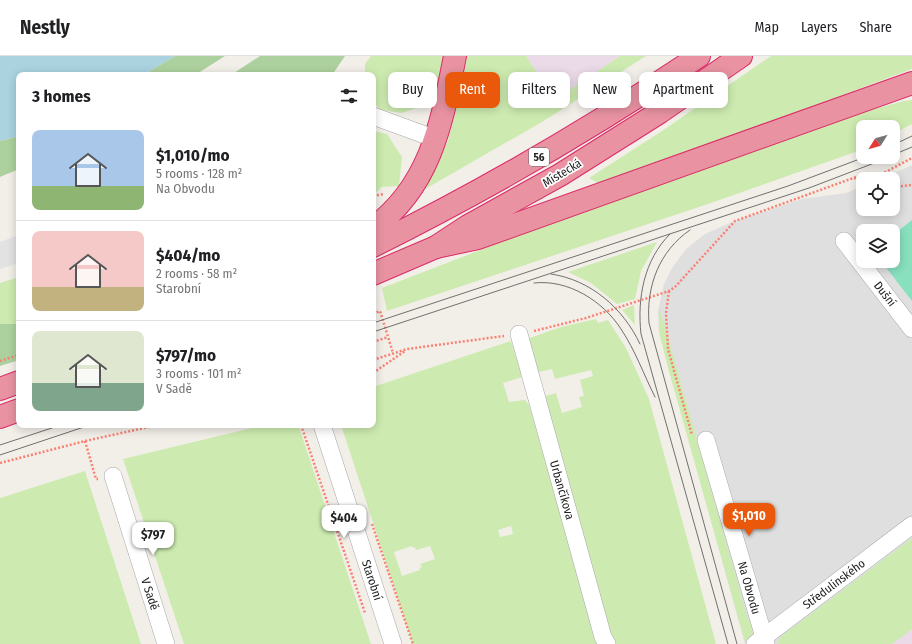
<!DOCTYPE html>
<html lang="en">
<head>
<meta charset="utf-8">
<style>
	body { margin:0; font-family:"Fira Sans Condensed",sans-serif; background:#f2f2f2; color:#202124; height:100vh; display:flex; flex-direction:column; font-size:15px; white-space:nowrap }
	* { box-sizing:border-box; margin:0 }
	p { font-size:13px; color:#757577 }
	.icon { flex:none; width:22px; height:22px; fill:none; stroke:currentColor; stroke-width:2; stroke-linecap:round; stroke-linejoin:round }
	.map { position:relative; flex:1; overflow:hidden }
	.drawer { position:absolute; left:16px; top:16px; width:360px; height:356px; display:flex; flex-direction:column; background:#fff; border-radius:8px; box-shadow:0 2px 10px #0003 }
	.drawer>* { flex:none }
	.top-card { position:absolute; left:388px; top:16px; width:380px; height:36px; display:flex; gap:8px }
	.needle { width:26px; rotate:233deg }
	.fabs { position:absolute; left:856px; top:64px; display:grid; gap:8px }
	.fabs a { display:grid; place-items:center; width:44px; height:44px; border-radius:8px; background:#fff; box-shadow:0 2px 10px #0003; font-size:20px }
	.price { position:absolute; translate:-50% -34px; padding:0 9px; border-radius:8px; background:#fff; color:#222; font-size:13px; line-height:26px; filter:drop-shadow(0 1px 2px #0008) }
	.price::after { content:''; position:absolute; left:50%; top:24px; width:12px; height:9px; margin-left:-6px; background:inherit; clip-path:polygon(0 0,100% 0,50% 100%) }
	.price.on { background:#ea580c; color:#fff }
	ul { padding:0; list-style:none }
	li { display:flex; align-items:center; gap:12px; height:100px; padding:0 16px }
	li+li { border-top:1px solid #e0e0e0 }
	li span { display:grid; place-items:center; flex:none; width:112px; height:80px; border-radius:8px; color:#555 }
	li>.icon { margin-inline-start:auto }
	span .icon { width:48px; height:48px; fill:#fffc; stroke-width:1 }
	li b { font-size:17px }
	h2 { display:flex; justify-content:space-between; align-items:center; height:48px; padding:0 16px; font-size:17px }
	.chip { padding:0 14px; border-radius:8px; background:#fff; box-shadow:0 2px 10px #0003; font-size:14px; line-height:36px }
	.chip.on { background:#ea580c; color:#fff }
	header { display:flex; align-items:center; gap:24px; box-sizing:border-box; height:56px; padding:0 20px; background:#fff; border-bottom:1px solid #e0e0e0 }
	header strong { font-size:19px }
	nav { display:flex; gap:22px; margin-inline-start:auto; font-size:14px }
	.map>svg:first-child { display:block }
	.residential { fill:#e0dfdf; fill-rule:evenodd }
	.industrial { fill:#ebdbe8 }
	.grass { fill:#cdebb0; fill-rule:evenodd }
	.forest { fill:#add19e }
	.pitch { fill:#88e0be }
	.parking { fill:#e2e2e2 }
	.water { fill:#aad3df }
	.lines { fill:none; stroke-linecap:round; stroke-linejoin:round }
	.minor-casing { stroke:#a9a9a9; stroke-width:18 }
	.highway-casing { stroke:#dc2a67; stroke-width:24 }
	.path { stroke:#fa8072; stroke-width:2.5; stroke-dasharray:2 2; stroke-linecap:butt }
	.minor { stroke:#fff; stroke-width:17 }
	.highway { stroke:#e892a2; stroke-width:22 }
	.tram { stroke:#707070; stroke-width:1 }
	.labels { text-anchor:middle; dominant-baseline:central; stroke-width:3.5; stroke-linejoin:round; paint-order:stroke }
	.shield { fill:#fff; stroke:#646464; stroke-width:1 }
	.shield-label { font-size:11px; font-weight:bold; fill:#222 }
	.street-label { font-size:12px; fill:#222; stroke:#fff }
</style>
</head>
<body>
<header>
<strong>Nestly</strong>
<nav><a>Map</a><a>Layers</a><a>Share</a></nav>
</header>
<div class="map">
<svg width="912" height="588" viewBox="0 0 912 588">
	<rect width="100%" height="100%" fill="#f2efe9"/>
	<!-- residential -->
	<path class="residential" d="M 912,109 L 912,588 L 745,588 L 659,276 L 658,255 L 664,228 L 672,212 L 686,193 L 705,178 L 732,166 L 802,143 L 846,137 L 863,130 L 863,153 L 893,153 L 893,123 L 881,123 ZM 863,175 L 893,175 L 893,205 L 863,205 Z"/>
	<!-- industrial -->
	<g class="industrial">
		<polygon points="526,0 620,0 555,44"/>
		<polygon points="912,573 912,588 892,588"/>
	</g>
	<!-- grass -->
	<g class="grass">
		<polygon points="371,0 445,0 440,28 427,48 402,57 380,54 373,45 373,19 365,19 365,8"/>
		<polygon points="467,0 526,0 555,44 620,0 646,0 542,66 420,136 448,85"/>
		<polygon points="771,0 912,0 912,13 601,129 589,122 662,75"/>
		<polygon points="912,44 912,68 893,78 893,71 863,71 863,93 858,95 711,147 387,255 382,232 558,164 867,55 904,45"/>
		<polygon points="373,75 387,78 402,101 399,130 382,131 373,139"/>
		<polygon points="657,186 641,215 635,243 617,248 591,227 568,216"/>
		<polygon points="19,221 19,268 0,268 0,227"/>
		<polygon points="634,249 635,269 622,254"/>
		<polygon points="659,250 748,563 751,564 753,578 745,586 668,312 659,276"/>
		<polygon points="596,263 598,267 608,264 626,292 649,343 716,588 615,588 606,573 542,341 556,337 562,357 582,351 579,341 584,340 580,324 593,320 591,314 555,323 552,313 535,317 527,283 561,271"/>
		<path d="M 511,285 L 522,321 L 503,327 L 509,346 L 525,344 L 529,349 L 598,588 L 413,588 L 341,369 L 373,369 L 373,331 ZM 511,470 L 513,478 L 500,481 L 498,474 ZM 412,490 L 413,492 L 415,491 L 416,494 L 430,490 L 435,503 L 420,508 L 422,511 L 419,512 L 420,514 L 402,520 L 394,496 Z"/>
		<polygon points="282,369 299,371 371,588 184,588 123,403 260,370"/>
		<polygon points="85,415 141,588 0,588 0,442"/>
		<polygon points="912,482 912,573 892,588 778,588 779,582"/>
	</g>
	<!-- forest -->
	<g class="forest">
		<polygon points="175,0 225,0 195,19 143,19"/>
		<polygon points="260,0 345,0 332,19 231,19"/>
		<polygon points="19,80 19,113 0,121 0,85"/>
		<polygon points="0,268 19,268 19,304 0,310"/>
	</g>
	<!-- pitch -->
	<polygon class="pitch" points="912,164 912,245 881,205 893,205 893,179"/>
	<!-- parking -->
	<polygon class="parking" points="19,179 19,207 0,213 0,186"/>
	<!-- water -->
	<polygon class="water" points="0,0 175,0 143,19 19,19 19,80 0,85"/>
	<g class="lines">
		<defs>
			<g id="minor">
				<polyline points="373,60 436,83"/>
				<polyline points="844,185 912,273"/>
				<polyline points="519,278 603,581 607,588"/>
				<polyline points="322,369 393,588"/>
				<polyline points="706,384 766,588"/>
				<polyline points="113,420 166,588"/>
				<polyline points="755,588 912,469"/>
			</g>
			<g id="highway">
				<path d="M 373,172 C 431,130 442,65 455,0"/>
				<path d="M 373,190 C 487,133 593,72 699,0"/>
				<polyline points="436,191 478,182 912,27"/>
				<polyline points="373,218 436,191 468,170 560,119 660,56 741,0"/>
				<polyline points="0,333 19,326"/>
				<polyline points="0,361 19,354"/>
			</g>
		</defs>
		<!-- minor casing -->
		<use href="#minor" class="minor-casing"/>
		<!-- highway casing -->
		<use href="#highway" class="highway-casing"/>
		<!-- path -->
		<g class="path">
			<polyline points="854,122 863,125"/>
			<polyline points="893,131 912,129"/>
			<polyline points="373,140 384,138"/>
			<polyline points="669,235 666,257 668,293 692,379"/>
			<polyline points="373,258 380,255 393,297"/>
			<polyline points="534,275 586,262 669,235 675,231 735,165 867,117 880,119 912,102"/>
			<polyline points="373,286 388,281"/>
			<polyline points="373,304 407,293 504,280"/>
			<polyline points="0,305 19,299"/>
			<polyline points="373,317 405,295"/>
			<polyline points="301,369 365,557"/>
			<polyline points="85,385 96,423 98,423"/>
			<polyline points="0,407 85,385 158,369"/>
			<polyline points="372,468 413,588"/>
		</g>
		<!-- minor -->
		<use href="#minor" class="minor"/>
		<!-- highway -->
		<use href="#highway" class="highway"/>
		<!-- tram -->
		<g class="tram">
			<polyline points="893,89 912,80"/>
			<polyline points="893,99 912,91"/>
			<path d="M 690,174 C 659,195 646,231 649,267 L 737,588"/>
			<path d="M 670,178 C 644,204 637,242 641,278 L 728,588"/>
			<path d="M 551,218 C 591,224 623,252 640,288"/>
			<path d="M 534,227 C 568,223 603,245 621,273 C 635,294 644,319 655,341"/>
			<polyline points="373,267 788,130 865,101"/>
			<polyline points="373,276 809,132 890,101"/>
			<polyline points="0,389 61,369"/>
			<polyline points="0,399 90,369"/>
		</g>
	</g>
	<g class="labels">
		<!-- shield labels -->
		<rect class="shield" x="529" y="92" width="20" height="18" rx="3"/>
		<g class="shield-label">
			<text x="539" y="101">56</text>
		</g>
		<!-- street labels -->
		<g class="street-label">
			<text transform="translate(562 117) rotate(-31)">Místecká</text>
			<text transform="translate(885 238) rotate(52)">Dušní</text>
			<text transform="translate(562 434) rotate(74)">Urbančíkova</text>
			<text transform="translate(372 524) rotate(72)">Starobní</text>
			<text transform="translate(834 528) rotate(-37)">Středulinského</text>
			<text transform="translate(749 532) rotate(74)">Na Obvodu</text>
			<text transform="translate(150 538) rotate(72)">V Sadě</text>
		</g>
	</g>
</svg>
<div class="fabs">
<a><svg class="needle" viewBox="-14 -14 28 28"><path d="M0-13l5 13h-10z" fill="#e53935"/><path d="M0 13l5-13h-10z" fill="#757577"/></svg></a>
<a><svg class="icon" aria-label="locate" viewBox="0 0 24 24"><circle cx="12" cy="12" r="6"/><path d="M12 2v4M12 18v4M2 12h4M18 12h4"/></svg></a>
<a><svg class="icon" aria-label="layers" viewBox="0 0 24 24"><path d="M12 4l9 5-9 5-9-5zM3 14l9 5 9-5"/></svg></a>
</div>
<b class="price on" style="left:749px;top:481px">$1,010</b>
<b class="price" style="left:344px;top:483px">$404</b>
<b class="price" style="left:153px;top:500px">$797</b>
<div class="top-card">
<a class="chip">Buy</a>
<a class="chip on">Rent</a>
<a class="chip">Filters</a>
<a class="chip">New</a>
<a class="chip">Apartment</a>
</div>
<section class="drawer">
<h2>3 homes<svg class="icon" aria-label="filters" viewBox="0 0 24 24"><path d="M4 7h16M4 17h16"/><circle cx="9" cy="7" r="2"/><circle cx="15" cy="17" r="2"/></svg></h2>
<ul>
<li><span style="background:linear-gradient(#a9c7e8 70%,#8fb573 0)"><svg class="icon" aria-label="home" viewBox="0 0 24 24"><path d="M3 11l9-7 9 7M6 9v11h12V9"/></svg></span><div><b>$1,010/mo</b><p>5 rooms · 128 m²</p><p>Na Obvodu</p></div></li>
<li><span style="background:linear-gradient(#f6c9c9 70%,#c2b280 0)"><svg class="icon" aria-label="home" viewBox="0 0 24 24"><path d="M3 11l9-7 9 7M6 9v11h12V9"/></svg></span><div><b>$404/mo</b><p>2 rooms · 58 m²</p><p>Starobní</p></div></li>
<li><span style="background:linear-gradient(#dfe7d0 65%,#7fa58c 0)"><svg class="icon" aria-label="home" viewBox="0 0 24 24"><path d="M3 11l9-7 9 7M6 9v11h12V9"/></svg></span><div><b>$797/mo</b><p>3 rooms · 101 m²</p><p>V Sadě</p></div></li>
</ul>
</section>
</div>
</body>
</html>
